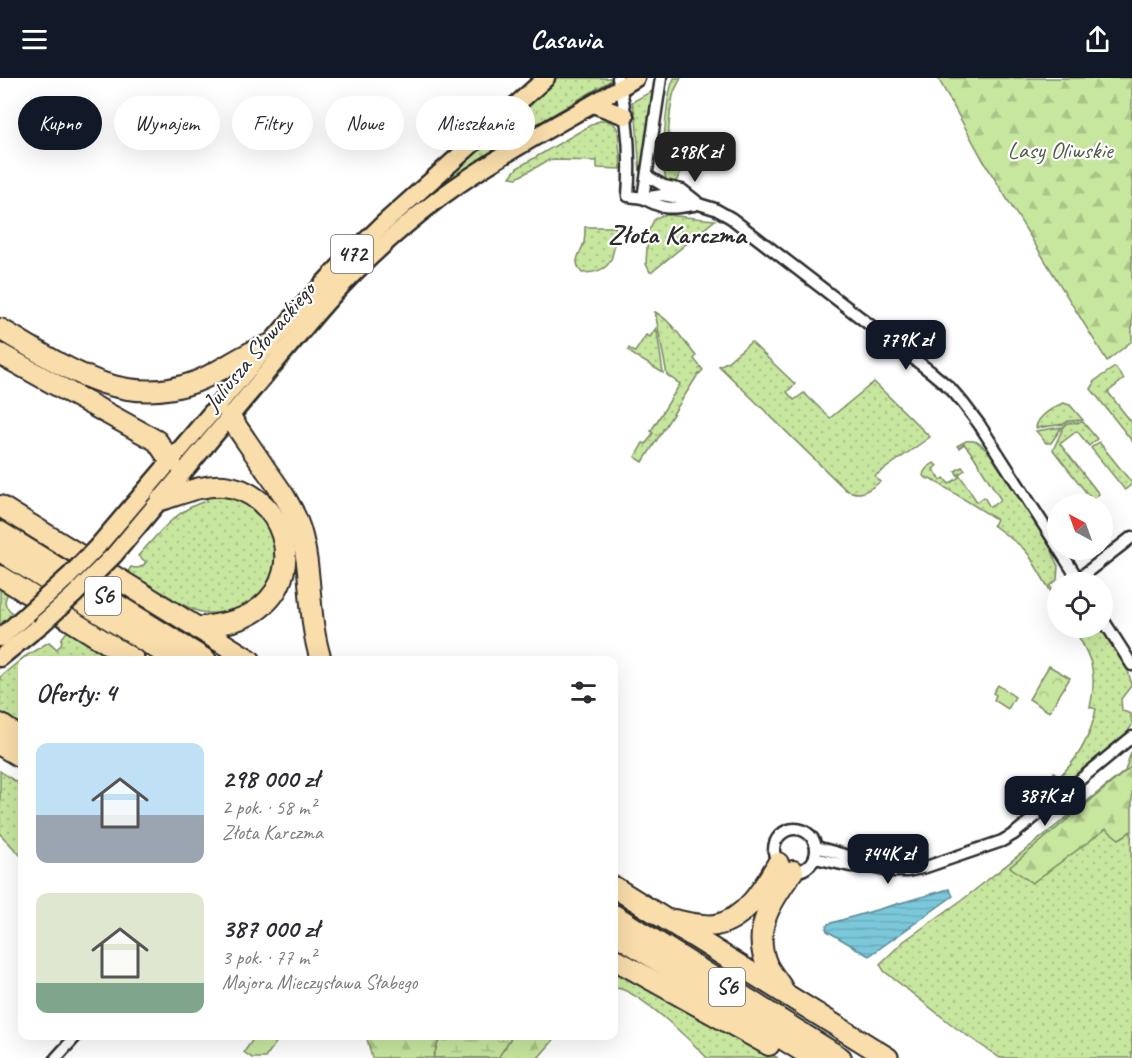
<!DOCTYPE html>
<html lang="pl">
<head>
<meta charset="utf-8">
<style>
	body { margin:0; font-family:Caveat,sans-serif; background:#f2f2f3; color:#2b2b33; height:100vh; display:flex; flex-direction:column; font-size:22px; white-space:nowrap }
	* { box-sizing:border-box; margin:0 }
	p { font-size:20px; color:#7c7c81 }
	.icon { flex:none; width:33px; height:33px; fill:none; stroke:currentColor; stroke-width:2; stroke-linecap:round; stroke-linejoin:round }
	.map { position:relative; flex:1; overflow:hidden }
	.side { position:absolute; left:18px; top:578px; width:600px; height:384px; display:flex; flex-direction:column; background:#fff; border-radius:12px; box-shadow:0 6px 24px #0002 }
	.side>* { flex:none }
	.guide { position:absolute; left:18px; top:18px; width:600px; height:54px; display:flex; gap:12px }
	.needle { width:39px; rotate:319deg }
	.fabs { position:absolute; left:1047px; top:416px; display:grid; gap:12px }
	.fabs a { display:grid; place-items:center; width:66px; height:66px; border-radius:50%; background:#fff; box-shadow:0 6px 24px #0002; font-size:30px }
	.price { position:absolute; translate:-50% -51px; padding:0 14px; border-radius:12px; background:#111827; color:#fff; font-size:20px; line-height:39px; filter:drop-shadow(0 2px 3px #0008) }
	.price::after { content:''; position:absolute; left:50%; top:36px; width:18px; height:14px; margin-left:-9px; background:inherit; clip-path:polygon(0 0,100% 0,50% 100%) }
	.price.current { background:#222; color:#fff }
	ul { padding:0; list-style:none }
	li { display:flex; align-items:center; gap:18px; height:150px; padding:0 18px }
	li span { display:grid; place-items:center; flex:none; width:168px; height:120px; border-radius:12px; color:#555 }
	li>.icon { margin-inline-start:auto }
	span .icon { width:72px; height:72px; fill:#fffc; stroke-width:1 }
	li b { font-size:26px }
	h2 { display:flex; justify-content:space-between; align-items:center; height:72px; padding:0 18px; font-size:26px }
	.pill { padding:0 21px; border-radius:27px; background:#fff; box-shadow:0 6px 24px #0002; font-size:21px; line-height:54px }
	.pill.current { background:#111827; color:#fff }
	header { display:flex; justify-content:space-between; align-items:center; height:78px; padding:0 18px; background:#111827; color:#fff; font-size:27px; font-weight:800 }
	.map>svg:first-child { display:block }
	.grass { fill:url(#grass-dots); stroke:#798864; stroke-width:1.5 }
	.forest { fill:url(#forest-firs); stroke:#798864; stroke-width:1.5 }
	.wetland { fill:url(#wetland-marsh); stroke:#798864; stroke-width:1.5 }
	.park { fill:url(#park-crowns); stroke:#798864; stroke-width:1.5 }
	.pitch { fill:#c7e69e; stroke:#798864; stroke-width:1.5 }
	.water { fill:url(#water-rules); stroke:#5b8995; stroke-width:1.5 }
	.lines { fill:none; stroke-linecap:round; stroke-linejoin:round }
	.street-casing { stroke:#2b2b2b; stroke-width:15 }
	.primary-casing { stroke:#2b2b2b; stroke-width:21 }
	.highway-casing { stroke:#2b2b2b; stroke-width:24 }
	.street { stroke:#fff; stroke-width:10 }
	.primary { stroke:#f9ddab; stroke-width:16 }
	.highway { stroke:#f9ddab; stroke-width:20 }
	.primary-bridge-casing { stroke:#2b2b2b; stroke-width:21; stroke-linecap:butt }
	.primary-bridge { stroke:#f9ddab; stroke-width:16 }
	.labels { text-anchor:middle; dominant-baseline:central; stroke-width:4.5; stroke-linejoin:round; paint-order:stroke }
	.shield { fill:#fff; stroke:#6b6b6b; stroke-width:1.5 }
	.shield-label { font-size:22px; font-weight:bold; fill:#2b2b2b }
	.park-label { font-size:24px; fill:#525a48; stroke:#fff }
	.street-label { font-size:24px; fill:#2b2b2b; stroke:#fff }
	.quarter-label { font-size:27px; font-weight:bold; fill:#2b2b2b; stroke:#fff }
</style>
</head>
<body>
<header><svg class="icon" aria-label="menu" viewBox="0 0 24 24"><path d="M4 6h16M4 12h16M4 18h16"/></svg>Casavia<svg class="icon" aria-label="share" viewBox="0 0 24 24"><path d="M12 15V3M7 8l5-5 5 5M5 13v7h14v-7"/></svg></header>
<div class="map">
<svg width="1132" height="980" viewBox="0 0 1132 980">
	<defs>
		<pattern id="grass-dots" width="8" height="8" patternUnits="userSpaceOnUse" patternTransform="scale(1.5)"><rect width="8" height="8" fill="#c7e69e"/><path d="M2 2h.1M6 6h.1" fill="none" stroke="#abc588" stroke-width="1.8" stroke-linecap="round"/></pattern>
		<pattern id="forest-firs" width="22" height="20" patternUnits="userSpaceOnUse" patternTransform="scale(1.5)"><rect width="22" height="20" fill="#c7e69e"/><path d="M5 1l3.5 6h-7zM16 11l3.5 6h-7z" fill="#abc588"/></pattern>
		<pattern id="wetland-marsh" width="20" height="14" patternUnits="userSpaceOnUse" patternTransform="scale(1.5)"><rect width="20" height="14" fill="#c7e69e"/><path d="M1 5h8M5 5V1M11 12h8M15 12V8" fill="none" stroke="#abc588"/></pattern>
		<pattern id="park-crowns" width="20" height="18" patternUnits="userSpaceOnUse" patternTransform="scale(1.5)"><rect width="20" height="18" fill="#c7e69e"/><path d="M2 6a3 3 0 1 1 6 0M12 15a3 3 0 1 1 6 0" fill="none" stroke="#abc588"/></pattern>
		<pattern id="water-rules" width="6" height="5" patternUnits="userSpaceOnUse" patternTransform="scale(1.5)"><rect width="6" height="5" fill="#7bc8db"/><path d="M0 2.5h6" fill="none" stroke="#6aacbc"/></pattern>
	</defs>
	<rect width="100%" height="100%" fill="#fff"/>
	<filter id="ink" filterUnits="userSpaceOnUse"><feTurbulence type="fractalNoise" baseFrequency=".0167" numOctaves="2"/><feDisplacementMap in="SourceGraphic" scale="12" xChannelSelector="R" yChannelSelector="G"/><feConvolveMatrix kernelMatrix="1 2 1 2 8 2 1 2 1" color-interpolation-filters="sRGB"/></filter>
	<g filter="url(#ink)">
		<!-- grass -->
		<g class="grass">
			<polygon points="557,0 611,0 610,3 488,75 423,125 420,123"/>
			<path d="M 674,0 L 681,0 C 679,4 676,9 674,14 C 671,24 666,63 670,72 L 675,74 L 672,78 L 664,72 C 664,56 667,14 674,0 Z"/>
			<polygon points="652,13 641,96 640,96 636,39 632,24"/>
			<path d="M 604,42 C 611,44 615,45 618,52 L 621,91 L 597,90 L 597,83 L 555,82 L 547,83 L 517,100 L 510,99 L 517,90 L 596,44 Z"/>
			<polygon points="667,78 682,90 677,102 674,104 666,102 664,93 667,93"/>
			<polygon points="666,137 715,142 652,194 650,194 646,186 648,154 654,142 660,138"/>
			<path d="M 585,149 L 616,149 C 613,176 616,195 582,195 C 571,181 581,177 584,164 C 585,159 585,153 585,149 Z"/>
			<path d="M 385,177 L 336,228 L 242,340 L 247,328 C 291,275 332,220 385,177 Z"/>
			<path d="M 655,234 C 670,241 685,265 696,278 L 694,281 L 703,292 L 697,298 L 643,384 L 635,379 L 643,365 L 646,366 L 653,355 L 651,353 L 680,306 L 667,297 Z"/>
			<polygon points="656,250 657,253 663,295 632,276 628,272 629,270 635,274 646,257 650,259"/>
			<path d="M 751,264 L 795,306 L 787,314 L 794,322 L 804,315 L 830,340 L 874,304 L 930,359 L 875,398 L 880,404 C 867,413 862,419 846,412 L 719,288 L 727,284 Z"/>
			<polygon points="1115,289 1124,301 1108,314 1132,345 1132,363 1091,311 1094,306 1093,304"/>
			<path d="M 1063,325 L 1070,327 L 1083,342 L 1068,343 L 1064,346 L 1036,350 C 1037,338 1053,330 1063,325 Z"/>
			<polygon points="1083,344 1097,361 1089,368 1077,353 1060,366 1099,416 1092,422 1053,372 1064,348 1068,345"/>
			<polygon points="1062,349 1051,365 1046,365 1037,354 1036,353"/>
			<path d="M 966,363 C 975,362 980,364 985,371 L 987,369 L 1056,478 L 1054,480 L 1058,488 L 1057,502 L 1050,508 L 1057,520 L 1057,524 L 1029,477 L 1022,469 L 993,447 L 996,441 L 930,400 L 928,401 L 923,398 C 923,391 930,388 934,385 L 937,388 L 933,391 L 941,402 L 944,400 L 949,406 L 959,399 L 955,393 L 962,389 L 965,392 L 959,396 L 977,424 L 984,419 L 990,429 L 1001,422 L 973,377 L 964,366 L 959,370 L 957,368 Z"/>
			<polygon points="1099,364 1132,405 1132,406 1125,412 1091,370"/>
			<path d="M 206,415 L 240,418 L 271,444 C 273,457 276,472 274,486 C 270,520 233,541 201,534 C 181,529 165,515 147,506 C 140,502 133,501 126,497 L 131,489 C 138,491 142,490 146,484 L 138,478 C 158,456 177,430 207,423 Z"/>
			<polygon points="0,507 5,510 7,517 5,523 6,528 14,537 0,547"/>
			<path d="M 1073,549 L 1075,549 L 1083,559 L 1088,556 L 1084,549 L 1102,549 C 1112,566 1131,588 1131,608 L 1121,621 L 1122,632 L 1123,633 L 1131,636 L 1132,647 L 1124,660 L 1063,710 L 1054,706 L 1051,701 L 1054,694 L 1059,699 C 1078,681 1091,657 1096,631 L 1090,629 C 1098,593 1091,579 1073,549 Z"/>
			<polygon points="69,551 83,562 115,582 22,582 22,652 0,641 0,599 24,579 49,564 57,571 61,567 62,560"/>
			<polygon points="1131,674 1132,980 1000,980 956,950 884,893 880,886 904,863 966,819 1125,693"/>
			<polygon points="0,693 22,708 22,779 0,756"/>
			<path d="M 614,890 L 778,980 L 707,980 C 692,964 634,908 614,910 Z"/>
		</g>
		<!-- forest -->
		<g class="forest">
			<polygon points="938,0 1132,0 1132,263 1107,283 983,82"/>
			<polygon points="1132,688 1132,753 1119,761 1106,751 1032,805 1010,789"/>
			<polygon points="366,957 558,957 538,980 372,980"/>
		</g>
		<!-- wetland -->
		<polygon class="wetland" points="466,957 513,957 498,980 433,980 438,965 441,961"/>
		<!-- park -->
		<g class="park">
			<polygon points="1049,588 1070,600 1049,634 1029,621"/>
			<polygon points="998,607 1015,619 1008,631 994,622 996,617 993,615"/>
		</g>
		<!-- pitch -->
		<polygon class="pitch" points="256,957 277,957 280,959 265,980 252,980 244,974"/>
		<!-- water -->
		<polygon class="water" points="949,811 953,818 869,878 827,853 826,850 828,846"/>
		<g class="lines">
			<defs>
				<g id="street">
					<path d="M 618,0 C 628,38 631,79 628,118 L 643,120 L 662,117 L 679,120 L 715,131 L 731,140 L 931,294 L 950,310 L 963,325 L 979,346 L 1058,469"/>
					<polyline points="647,98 664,108 682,112 696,123"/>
					<polyline points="643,120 661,0"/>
					<path d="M 643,120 C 665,132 670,131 694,127"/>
					<polyline points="1059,471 1080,504"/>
					<polyline points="1078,501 1132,459"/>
					<polyline points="1102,540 1132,587"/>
					<circle cx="795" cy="772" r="21"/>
					<polyline points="816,769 852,779 869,788"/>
					<polyline points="815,780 850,788 872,789 888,793 907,793 926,789 1002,763 1014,756 1132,659"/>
					<polyline points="56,980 77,957"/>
				</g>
				<g id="primary">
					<polyline points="593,26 625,38"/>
					<polyline points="98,468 269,267 308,222 339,189 384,145 546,0"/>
					<path d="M 114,477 L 315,237 C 353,193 395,154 441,119 C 502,74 571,40 636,0"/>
					<polyline points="0,560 27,536"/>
					<polyline points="0,580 43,545"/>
				</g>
				<g id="highway">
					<path d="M 0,251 C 61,286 120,332 195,304 C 214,297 230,285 248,276 C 254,272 262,270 269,267"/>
					<polyline points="0,276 157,363 171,384"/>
					<path d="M 230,339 C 242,357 254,374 266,392 C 280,411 293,429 300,451 C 313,494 307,539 321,582"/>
					<path d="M 161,422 C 181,416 203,406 224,408 C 282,414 308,492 261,529 C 243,544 220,546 197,550"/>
					<polyline points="0,428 250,582"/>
					<polyline points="0,454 206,582"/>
					<polyline points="0,473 175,582"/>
					<polyline points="0,498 134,582"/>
					<polyline points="0,646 22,661"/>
					<polyline points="0,667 22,680"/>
					<polyline points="614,809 888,980"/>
					<polyline points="614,837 841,980"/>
					<path d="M 674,842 C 688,845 702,849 716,847 C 746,841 764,809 778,785"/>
					<polyline points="614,855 813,980"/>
					<polyline points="614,881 769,967"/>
					<path d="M 782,910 C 777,902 771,895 767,887 C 751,851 773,821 793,793"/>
				</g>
			</defs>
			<!-- street casing -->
			<use href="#street" class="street-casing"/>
			<!-- primary casing -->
			<use href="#primary" class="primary-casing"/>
			<!-- highway casing -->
			<use href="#highway" class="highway-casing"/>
			<!-- street -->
			<use href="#street" class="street"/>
			<!-- primary -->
			<use href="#primary" class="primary"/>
			<!-- highway -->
			<use href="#highway" class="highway"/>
			<defs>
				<g id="primary-bridge">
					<polyline points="27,536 69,498 98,468"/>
					<polyline points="43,545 74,517 114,477"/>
				</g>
			</defs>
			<!-- primary-bridge casing -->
			<use href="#primary-bridge" class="primary-bridge-casing"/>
			<!-- primary-bridge -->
			<use href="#primary-bridge" class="primary-bridge"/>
		</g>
	</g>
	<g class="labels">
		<!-- shield labels -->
		<g class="shield">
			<rect x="331" y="157" width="42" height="38" rx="4.5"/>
			<rect x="85" y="499" width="36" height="38" rx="4.5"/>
			<rect x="709" y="890" width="36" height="38" rx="4.5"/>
		</g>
		<g class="shield-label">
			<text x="352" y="176">472</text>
			<text x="103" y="518">S6</text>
			<text x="727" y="909">S6</text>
		</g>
		<!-- park labels -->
		<g class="park-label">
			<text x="1060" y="72">Lasy Oliwskie</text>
		</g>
		<!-- street labels -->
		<g class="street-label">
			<text transform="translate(259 268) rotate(-50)">Juliusza Słowackiego</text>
		</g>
		<!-- quarter labels -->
		<g class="quarter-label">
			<text x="677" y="156">Złota Karczma</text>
		</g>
	</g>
</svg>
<div class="fabs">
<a><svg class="needle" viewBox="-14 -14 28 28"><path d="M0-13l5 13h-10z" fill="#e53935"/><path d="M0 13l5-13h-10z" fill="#7c7c81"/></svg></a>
<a><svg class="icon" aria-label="locate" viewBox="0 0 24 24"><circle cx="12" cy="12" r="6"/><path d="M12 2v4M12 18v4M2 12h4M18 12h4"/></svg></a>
</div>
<b class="price current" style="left:695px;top:105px">298K zł</b>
<b class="price" style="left:906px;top:293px">779K zł</b>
<b class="price" style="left:1045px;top:749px">387K zł</b>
<b class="price" style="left:888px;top:807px">744K zł</b>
<div class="guide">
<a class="pill current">Kupno</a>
<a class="pill">Wynajem</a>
<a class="pill">Filtry</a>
<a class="pill">Nowe</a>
<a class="pill">Mieszkanie</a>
</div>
<section class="side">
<h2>Oferty: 4<svg class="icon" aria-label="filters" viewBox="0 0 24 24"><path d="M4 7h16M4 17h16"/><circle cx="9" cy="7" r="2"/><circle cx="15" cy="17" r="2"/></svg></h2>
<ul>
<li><span style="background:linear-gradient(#bfe0f5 60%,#9aa5b1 0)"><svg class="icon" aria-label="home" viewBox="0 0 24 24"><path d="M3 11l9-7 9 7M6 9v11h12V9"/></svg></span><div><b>298 000 zł</b><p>2 pok. · 58 m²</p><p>Złota Karczma</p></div></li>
<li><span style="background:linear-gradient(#dfe7d0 75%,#7fa58c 0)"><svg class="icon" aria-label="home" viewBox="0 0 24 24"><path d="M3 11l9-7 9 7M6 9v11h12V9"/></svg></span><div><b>387 000 zł</b><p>3 pok. · 77 m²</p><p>Majora Mieczysława Słabego</p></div></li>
</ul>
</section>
</div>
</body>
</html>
